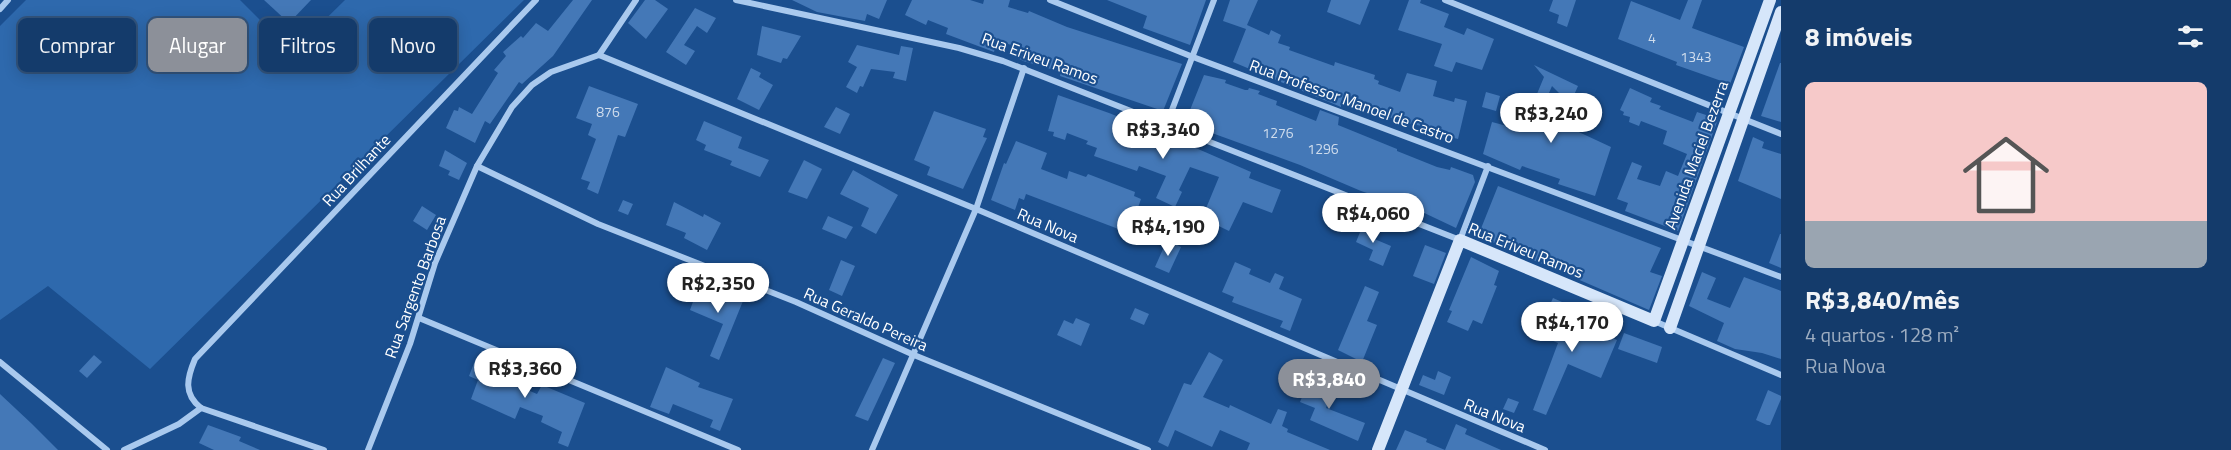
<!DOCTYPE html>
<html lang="pt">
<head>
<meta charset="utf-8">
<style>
	body { margin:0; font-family:"Titillium Web",sans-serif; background:#214673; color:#f1f3f6; height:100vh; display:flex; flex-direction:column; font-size:22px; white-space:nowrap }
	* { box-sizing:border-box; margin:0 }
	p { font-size:20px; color:#9dadc1 }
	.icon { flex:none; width:33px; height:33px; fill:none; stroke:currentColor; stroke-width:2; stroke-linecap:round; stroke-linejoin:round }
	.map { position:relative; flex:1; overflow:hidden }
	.drawer { display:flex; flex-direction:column; background:#143b6b; width:450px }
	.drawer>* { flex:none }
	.top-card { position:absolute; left:18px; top:18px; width:570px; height:54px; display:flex; gap:12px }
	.price { position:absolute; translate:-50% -51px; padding:0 14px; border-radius:21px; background:#fff; color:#222; font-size:20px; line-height:39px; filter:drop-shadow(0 2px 3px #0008) }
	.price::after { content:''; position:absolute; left:50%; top:36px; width:18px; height:14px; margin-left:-9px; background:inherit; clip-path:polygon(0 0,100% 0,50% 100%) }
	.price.on { background:#8c9099; color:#fff }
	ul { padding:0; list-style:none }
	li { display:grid; align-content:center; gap:12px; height:318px; padding:0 24px }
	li+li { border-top:2px solid #33557e }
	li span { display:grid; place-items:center; height:186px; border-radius:9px; color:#555 }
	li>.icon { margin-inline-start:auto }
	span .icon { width:108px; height:108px; fill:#fffc; stroke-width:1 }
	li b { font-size:26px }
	h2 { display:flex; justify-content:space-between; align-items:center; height:72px; padding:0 24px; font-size:26px }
	.tag { padding:0 21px; border-radius:9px; background:#143b6b; box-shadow:0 3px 15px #0003,0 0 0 2px #33557e; font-size:21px; line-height:54px }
	.tag.on { background:#8c9099; color:#fff }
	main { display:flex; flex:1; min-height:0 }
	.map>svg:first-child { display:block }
	.green { fill:#2e69ad }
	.building { fill:#4478b7 }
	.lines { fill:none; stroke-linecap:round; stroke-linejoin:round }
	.street { stroke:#a9c9ee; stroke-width:6 }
	.secondary { stroke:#d6e6fa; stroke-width:12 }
	.labels { text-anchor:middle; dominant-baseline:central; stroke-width:4.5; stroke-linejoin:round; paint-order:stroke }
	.number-label { font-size:14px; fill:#d0dded }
	.street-label { font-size:16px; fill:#fff; stroke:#1b4f8f }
</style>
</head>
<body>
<main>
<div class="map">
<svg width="1781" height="450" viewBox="0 0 1781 450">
	<rect width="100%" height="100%" fill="#1b4f8f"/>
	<!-- green -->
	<polygon class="green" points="26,0 240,0 292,52 345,0 524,0 150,369 48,286 0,320 0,26"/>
	<!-- building -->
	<g class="building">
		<polygon points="264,0 311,0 289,23"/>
		<polygon points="573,0 592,0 553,56 522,84 519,82 490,124 485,121 475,143 446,128 454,110 458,111 459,107 472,114 498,73 494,70 506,56 503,52 521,36 523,38 536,23 548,31"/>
		<polygon points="645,0 655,0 668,9 646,39 628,23"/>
		<polygon points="792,0 887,0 879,19 867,14 865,21 817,12"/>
		<polygon points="912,0 970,0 983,4 984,0 1010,0 1008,7 1028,13 1029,11 1067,27 1182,64 1163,111 1060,76 1061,72 1023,61 1016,57 1019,47 997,41 994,52 946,34 948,28 928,20 926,25 905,15"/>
		<polygon points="1107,0 1206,0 1190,45 1143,28 1147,16"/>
		<polygon points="1230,0 1258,0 1247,25 1269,35 1271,30 1281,35 1278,43 1290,47 1289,50 1334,66 1335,62 1375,75 1374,79 1379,81 1378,84 1400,92 1407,73 1437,81 1433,96 1454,102 1455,98 1467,101 1458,139 1446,136 1447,131 1402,122 1380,114 1379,117 1367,114 1341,104 1341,107 1233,62 1246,29 1223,21"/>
		<polygon points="1331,0 1370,0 1360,25 1327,12"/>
		<polygon points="1409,0 1421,0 1420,3 1449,14 1444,27 1464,35 1467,28 1494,39 1482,70 1456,62 1452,72 1434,66 1442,44 1398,30"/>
		<polygon points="1553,0 1576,0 1567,27 1557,23 1559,15 1549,11"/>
		<polygon points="1688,0 1702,0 1692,28 1744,47 1730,84 1676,65 1677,62 1618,39 1631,1 1680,20"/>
		<polygon points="695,8 716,18 707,33 697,26 684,45 695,51 686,65 666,52"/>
		<polygon points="762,26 801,36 787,59 783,58 781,63 757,55"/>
		<polygon points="857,45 899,55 901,46 913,48 906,81 893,78 895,72 871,69 863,87 860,86 857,93 846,87 857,67 848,62"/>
		<polygon points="1780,63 1781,63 1781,122 1761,116"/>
		<polygon points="1534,65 1578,86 1570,104 1552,86 1540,114 1611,147 1595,196 1558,184 1560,179 1522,166 1520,170 1483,154 1492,122 1522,130 1544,77"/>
		<polygon points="751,68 761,73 759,77 773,85 759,110 737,99"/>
		<polygon points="1204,75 1226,80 1225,83 1245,90 1248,90 1249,88 1260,91 1258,94 1277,101 1276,105 1316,121 1320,110 1339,117 1338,125 1397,149 1397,151 1437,167 1450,170 1451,167 1473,175 1475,182 1456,228 1418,210 1361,191 1300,165 1187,124 1190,110"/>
		<polygon points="589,86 638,104 625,137 618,135 598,194 587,189 590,182 581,179 596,139 588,135 592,124 576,118"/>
		<polygon points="1630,88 1652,98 1650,102 1661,106 1659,109 1693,122 1697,112 1718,119 1678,231 1625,211 1628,203 1617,199 1632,162 1642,166 1637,179 1660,186 1666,171 1678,176 1687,154 1663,144 1667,131 1641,121 1639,126 1629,122 1630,117 1623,115 1624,112 1620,110"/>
		<polygon points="1486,92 1500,96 1496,111 1482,107"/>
		<polygon points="1058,95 1109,113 1119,117 1118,120 1182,142 1251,172 1249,178 1281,190 1272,213 1243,202 1229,231 1202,218 1219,177 1190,167 1179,190 1182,192 1175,207 1156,198 1166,176 1139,166 1137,171 1094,156 1097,148 1086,144 1088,141 1067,133 1065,140 1053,136 1054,132 1048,131"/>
		<polygon points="836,107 850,114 840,134 824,127"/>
		<polygon points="934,111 986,129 983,137 987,138 963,189 927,175 930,167 914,160"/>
		<polygon points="704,121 742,137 738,148 769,160 760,177 730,165 732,161 704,150 706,145 696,140"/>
		<polygon points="1753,137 1764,142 1762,148 1781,154 1781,199 1738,181"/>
		<polygon points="1016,141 1047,153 1041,169 1067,179 1069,171 1086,177 1088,174 1135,192 1134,196 1141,199 1129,233 1026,194 1024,200 1019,198 1015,210 991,200 1004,163 1006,164"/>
		<polygon points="445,150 467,163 459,180 448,175 450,171 439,166"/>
		<polygon points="804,160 822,169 807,199 788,192"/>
		<polygon points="853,170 898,195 876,234 861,226 869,208 840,194"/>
		<polygon points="1498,186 1661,248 1650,272 1662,276 1649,310 1478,236"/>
		<polygon points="623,200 633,204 628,215 618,211"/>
		<polygon points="674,202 703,217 704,214 721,223 707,250 684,238 686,233 666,225"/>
		<polygon points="422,206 436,215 427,230 413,221"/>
		<polygon points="828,216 853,227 846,239 822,229"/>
		<polygon points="1365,220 1377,225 1372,238 1391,246 1383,266 1369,260 1373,250 1356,242"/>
		<polygon points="1780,234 1781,234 1781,268 1769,263"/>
		<polygon points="1167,240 1181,247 1169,273 1155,267"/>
		<polygon points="1425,245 1446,253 1434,284 1413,276"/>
		<polygon points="1471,257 1499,271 1494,285 1497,286 1482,324 1473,320 1468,331 1447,322 1452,311 1449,310"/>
		<polygon points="841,260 855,266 842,296 829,290"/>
		<polygon points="1235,262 1251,269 1249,274 1270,283 1275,273 1284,277 1279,289 1302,299 1290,331 1280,327 1283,321 1232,302 1234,297 1222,292"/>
		<polygon points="1702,272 1716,278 1707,299 1730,308 1744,277 1781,291 1781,359 1762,353 1735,349 1717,341 1724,323 1689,306"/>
		<polygon points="705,286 743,301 719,360 710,356 723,324 690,310 694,299 697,300"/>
		<polygon points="1365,286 1379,292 1367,321 1377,325 1362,362 1338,350"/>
		<polygon points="1553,298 1562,302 1557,314 1617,340 1601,378 1568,364 1546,415 1533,410 1558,343 1546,338 1552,326 1542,322"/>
		<polygon points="1135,308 1149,314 1144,325 1130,319"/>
		<polygon points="1076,318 1090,324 1081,346 1057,335 1064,320 1073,324"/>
		<polygon points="1624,333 1662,347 1657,363 1618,349"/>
		<polygon points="1209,352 1223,360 1203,397 1229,408 1230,405 1271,424 1278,409 1287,412 1282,426 1288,429 1287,432 1330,450 1247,450 1250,443 1220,430 1212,447 1175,430 1168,447 1158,442 1184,383 1191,385"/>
		<polygon points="94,355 102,362 87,378 79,371"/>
		<polygon points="476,358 519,376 516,385 537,394 542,385 585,403 568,447 558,443 562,432 541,422 543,416 520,407 515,419 471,399 478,380 469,376"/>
		<polygon points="883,358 895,363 868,421 855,416"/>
		<polygon points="666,367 700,383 698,387 733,399 720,431 710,427 713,420 673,404 669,414 650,407"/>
		<polygon points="1438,371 1451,377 1444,395 1419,385 1423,375 1435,380"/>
		<polygon points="1312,373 1324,378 1321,386 1332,391 1326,408 1365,423 1358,441 1310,420 1315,408 1300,402"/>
		<polygon points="1768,390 1781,396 1781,399 1770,425 1767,425 1756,420"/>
		<polygon points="0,394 32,424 58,450 0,450"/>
		<polygon points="1508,398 1519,402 1514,413 1503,409"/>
		<polygon points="1456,424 1467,429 1465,434 1501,450 1445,450"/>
		<polygon points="208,425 241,437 239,441 260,450 214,450 199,443"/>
		<polygon points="1405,430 1427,439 1426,442 1445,450 1396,450"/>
	</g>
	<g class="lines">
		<!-- street -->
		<g class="street">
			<polyline points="736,0 959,48 1003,61 1460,240 1488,166"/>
			<polyline points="1050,0 1193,57 1781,277"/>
			<polyline points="1445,0 1781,134"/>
			<polyline points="0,9 8,0"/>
			<polyline points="599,55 636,0"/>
			<polyline points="1167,123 1214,0"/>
			<polyline points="477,166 598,224 796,302 914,355 1148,450"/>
			<polyline points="419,318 738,450"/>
			<polyline points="1654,321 1781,375"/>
			<polyline points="0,362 107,450"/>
			<polyline points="124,450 179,424 201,408"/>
			<path d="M 324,450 L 201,408 C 183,394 187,378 195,359 L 536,0"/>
			<polyline points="368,450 410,344 435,263 477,166 512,107 532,85 551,72 599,55 976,209 1545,450"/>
			<polyline points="872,450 976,209 1024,68"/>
		</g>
		<!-- secondary -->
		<g class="secondary">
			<polyline points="1670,328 1781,12"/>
			<polyline points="1378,450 1460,240 1654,321 1770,0"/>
		</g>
	</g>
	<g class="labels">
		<!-- number labels -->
		<g class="number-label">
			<text x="1652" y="37">4</text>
			<text x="1696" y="56">1343</text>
			<text x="608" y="111">876</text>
			<text x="1278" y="132">1276</text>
			<text x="1323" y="148">1296</text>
		</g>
		<!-- street labels -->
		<g class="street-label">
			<text transform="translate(1040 58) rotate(20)">Rua Eriveu Ramos</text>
			<text transform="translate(1352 101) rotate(20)">Rua Professor Manoel de Castro</text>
			<text transform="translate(1696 155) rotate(-70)">Avenida Maciel Bezerra</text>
			<text transform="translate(356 170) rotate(-47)">Rua Brilhante</text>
			<text transform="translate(1048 225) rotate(23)">Rua Nova</text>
			<text transform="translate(1526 250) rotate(22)">Rua Eriveu Ramos</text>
			<text transform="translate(415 287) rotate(-70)">Rua Sargento Barbosa</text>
			<text transform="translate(866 319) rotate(24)">Rua Geraldo Pereira</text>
			<text transform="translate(1495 415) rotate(22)">Rua Nova</text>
		</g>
	</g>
</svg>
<b class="price" style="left:1551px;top:144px">R$3,240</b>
<b class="price" style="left:1163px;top:160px">R$3,340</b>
<b class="price" style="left:1373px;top:244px">R$4,060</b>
<b class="price" style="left:1168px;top:257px">R$4,190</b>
<b class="price" style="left:718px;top:314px">R$2,350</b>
<b class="price" style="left:1572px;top:353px">R$4,170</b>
<b class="price" style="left:525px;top:399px">R$3,360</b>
<b class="price on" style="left:1329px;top:410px">R$3,840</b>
<div class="top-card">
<a class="tag">Comprar</a>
<a class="tag on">Alugar</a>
<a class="tag">Filtros</a>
<a class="tag">Novo</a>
</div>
</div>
<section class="drawer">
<h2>8 imóveis<svg class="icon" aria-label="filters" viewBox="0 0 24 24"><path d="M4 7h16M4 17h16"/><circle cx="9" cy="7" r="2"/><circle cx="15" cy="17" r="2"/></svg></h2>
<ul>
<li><span style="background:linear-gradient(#f6c9c9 75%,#9aa5b1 0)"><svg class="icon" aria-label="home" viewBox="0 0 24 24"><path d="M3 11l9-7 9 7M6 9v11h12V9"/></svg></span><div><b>R$3,840/mês</b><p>4 quartos · 128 m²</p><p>Rua Nova</p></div></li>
</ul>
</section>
</main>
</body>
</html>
